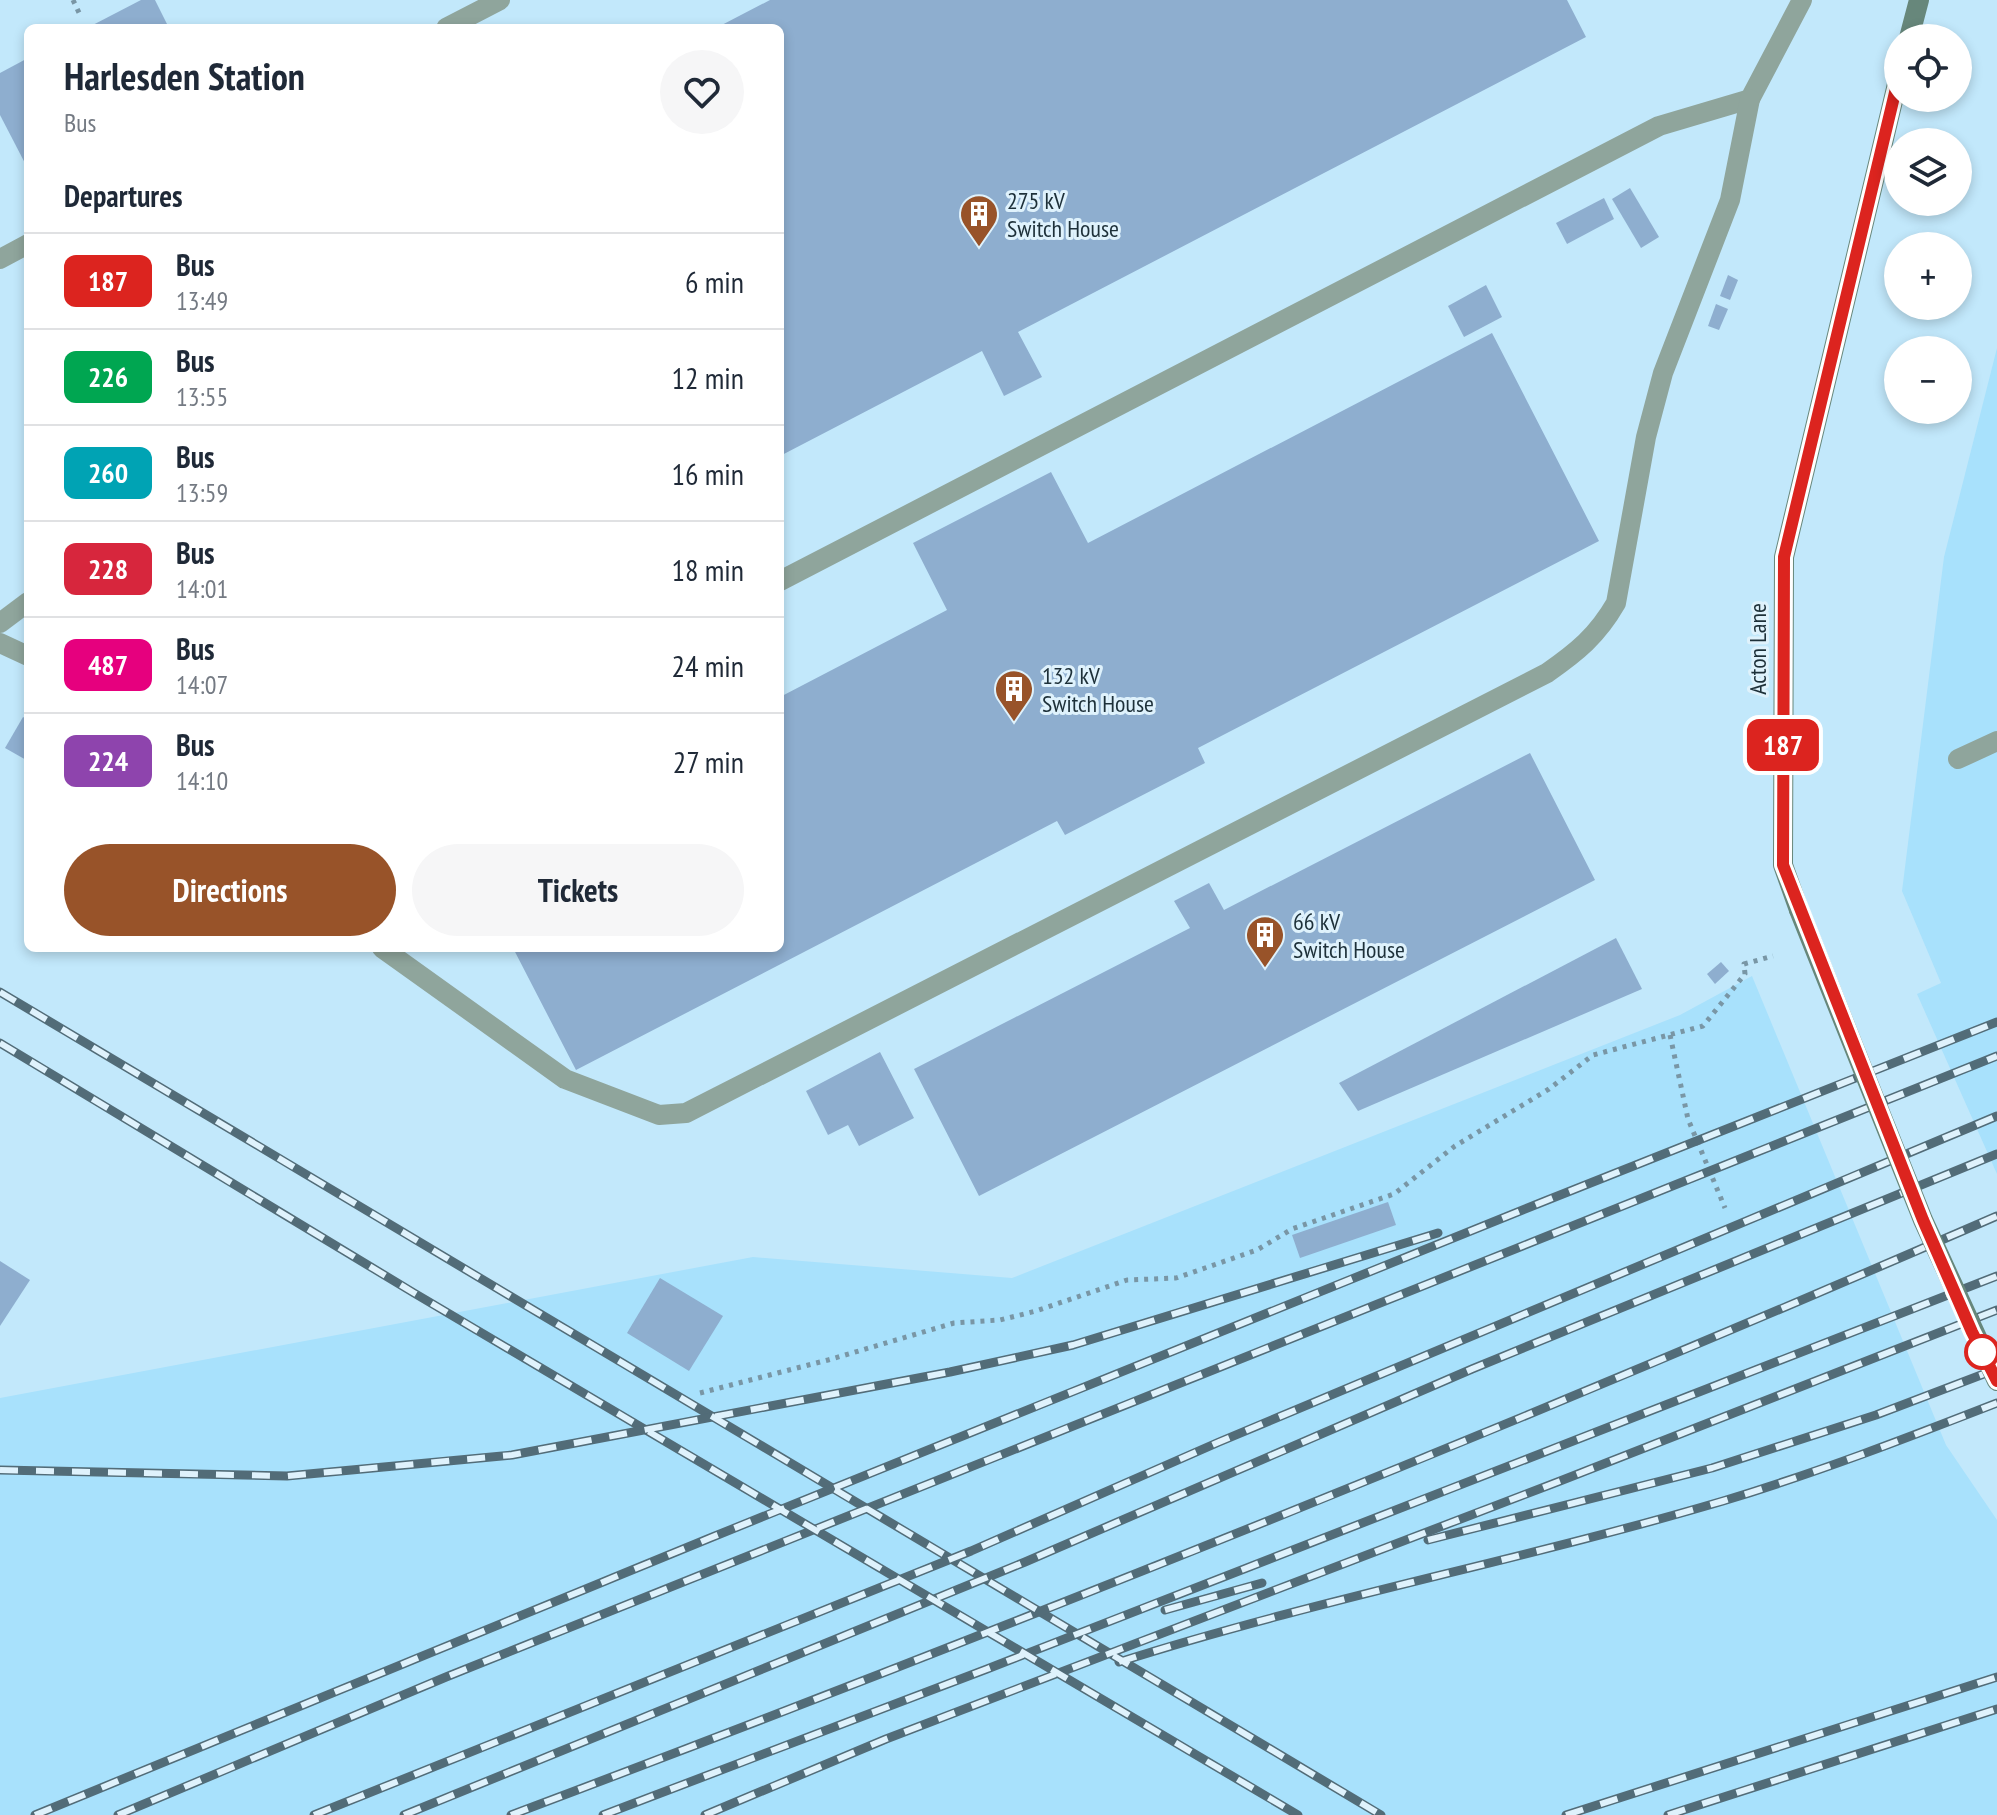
<!DOCTYPE html>
<html lang="en">
<head>
<meta charset="utf-8">
<style>
	body { margin:0; font-family:"PT Sans Narrow",sans-serif; background:#f6f6f7; color:#1f2937; height:100vh; display:flex; flex-direction:column; font-size:30px; white-space:nowrap }
	* { box-sizing:border-box; margin:0 }
	p { font-size:26px; color:#747a83 }
	.icon { flex:none; width:44px; height:44px; fill:none; stroke:currentColor; stroke-width:2; stroke-linecap:round; stroke-linejoin:round }
	.map { position:relative; flex:1; overflow:hidden }
	.side { position:absolute; left:24px; top:24px; width:760px; height:928px; display:flex; flex-direction:column; background:#fff; border-radius:12px; box-shadow:0 4px 12px #0003 }
	.side>* { flex:none }
	.badge { padding:0 16px; border-radius:12px; font-size:28px; line-height:52px }
	.controls { position:absolute; left:1884px; top:24px; display:grid; gap:16px }
	.controls a { display:grid; place-items:center; width:88px; height:88px; border-radius:50%; background:#fff; box-shadow:0 4px 12px #0003; font-size:40px }
	.map>.badge { position:absolute; translate:-50% -50%; box-shadow:0 0 0 4px #fff }
	h2 { padding:0 40px; font-size:30px; line-height:72px }
	.round { display:grid; place-items:center; flex:none; width:84px; height:84px; border-radius:42px; background:#f6f6f7 }
	.headline { display:flex; align-items:center; justify-content:space-between; height:136px; padding:0 40px }
	h1 { font-size:38px; font-weight:700; line-height:60px }
	.cta { display:flex; gap:16px; margin-top:auto; padding:16px 40px }
	.cta a { flex:1; height:92px; border-radius:48px; background:#985329; color:#fff; font-size:32px; font-weight:700; line-height:92px; text-align:center }
	.cta a+a { background:#f6f6f7; color:#1f2937 }
	ul { padding:0; list-style:none }
	li { display:flex; align-items:center; gap:24px; height:96px; padding:0 40px; border-top:2px solid #e0e1e3 }
	li div { flex:1 }
	li b { display:block; font-size:30px }
	li em { font-style:normal }
	li .badge { min-width:88px; font-weight:700; text-align:center }
	.map>svg:first-child { display:block }
</style>
</head>
<body>
<div class="map">
<svg width="1997" height="1815" viewBox="0 0 1997 1815">
	<rect width="100%" height="100%" fill="#c2e8fb"/>
	<g fill="#a8e1fc">
		<path d="M 1997,348 L 1997,1174 L 1917,994 L 1941,983 L 1902,891 L 1944,557 Z"/>
		<path d="M 1752,976 L 1946,1445 L 1997,1520 L 1997,1815 L 0,1815 L 0,1398 L 753,1257 L 1012,1278 L 1680,1015 Z"/>
	</g>
	<g fill="#8eaecf">
		<path d="M 141,0 L 155,0 L 169,28 L 87,28 Z"/>
		<path d="M 770,0 L 1567,0 L 1586,37 L 1018,332 L 1042,377 L 1004,396 L 982,351 L 780,456 L 780,28 L 716,28 Z"/>
		<path d="M 28,58 L 28,169 L 0,115 L 0,73 Z"/>
		<path d="M 1630,188 L 1659,237 L 1641,248 L 1612,199 Z"/>
		<path d="M 1604,198 L 1614,219 L 1567,244 L 1556,223 Z"/>
		<path d="M 1728,275 L 1738,280 L 1730,300 L 1720,296 Z"/>
		<path d="M 1486,285 L 1502,317 L 1464,337 L 1448,306 Z"/>
		<path d="M 1716,304 L 1728,309 L 1719,330 L 1708,326 Z"/>
		<path d="M 1492,333 L 1599,541 L 1198,748 L 1205,763 L 1065,835 L 1057,821 L 576,1070 L 513,948 L 780,948 L 780,697 L 947,610 L 913,543 L 1051,472 L 1088,543 Z"/>
		<path d="M 23,717 L 28,720 L 28,761 L 5,748 Z"/>
		<path d="M 1530,753 L 1595,880 L 979,1196 L 914,1069 L 1190,928 L 1174,901 L 1209,883 L 1224,910 Z"/>
		<path d="M 1616,938 L 1642,989 L 1358,1111 L 1339,1083 Z"/>
		<path d="M 1721,962 L 1729,971 L 1715,984 L 1707,974 Z"/>
		<path d="M 880,1052 L 914,1118 L 859,1146 L 848,1125 L 828,1135 L 806,1091 Z"/>
		<path d="M 1388,1202 L 1396,1225 L 1300,1258 L 1292,1235 Z"/>
		<path d="M 0,1261 L 30,1280 L 0,1326 Z"/>
		<path d="M 660,1278 L 723,1316 L 689,1371 L 627,1333 Z"/>
	</g>
	<g fill="none" stroke-linecap="round" stroke-linejoin="round">
		<g stroke="#7996a5" stroke-width="5" stroke-dasharray="4 6" stroke-linecap="butt">
			<path d="M 73,0 L 81,17"/>
			<path d="M 1670,1035 L 1688,1119 L 1725,1208"/>
			<path d="M 700,1393 L 828,1360 L 954,1323 L 1000,1320 L 1036,1311 L 1127,1280 L 1176,1278 L 1257,1250 L 1292,1229 L 1394,1194 L 1455,1146 L 1549,1089 L 1593,1055 L 1703,1026 L 1745,974 L 1744,964 L 1773,956"/>
		</g>
		<g stroke="#8fa59c" stroke-width="20">
			<path d="M 446,28 L 500,0"/>
			<path d="M 0,259 L 28,244"/>
			<path d="M 780,581 L 1659,126 L 1750,99 L 1802,0"/>
			<path d="M 0,623 L 28,602"/>
			<path d="M 0,643 L 28,656"/>
			<path d="M 1958,759 L 1997,741"/>
			<path d="M 382,948 L 565,1079 L 659,1115 L 686,1113 L 1547,673 C 1577,652 1597,636 1616,603 L 1646,437 L 1663,373 L 1730,200 L 1750,99"/>
		</g>
		<g stroke="#67877b" stroke-width="20">
			<path d="M 1909,38 L 1919,0"/>
			<path d="M 1799,910 L 1783,865 L 1784,557 L 1898,80"/>
		</g>
		<defs>
			<g id="rail">
				<path d="M 0,992 L 1381,1815"/>
				<path d="M 0,1043 L 414,1293 L 1298,1815"/>
				<path d="M 0,1470 L 287,1476 L 512,1455 L 950,1372 L 1073,1345 L 1438,1233"/>
				<path d="M 1428,1540 L 1712,1468 L 1876,1415 L 1997,1369"/>
				<path d="M 1165,1610 L 1262,1583"/>
				<path d="M 1119,1662 C 1318,1599 1523,1560 1723,1501 C 1816,1473 1907,1438 1997,1403"/>
				<path d="M 35,1815 L 710,1538 L 1545,1201 L 1997,1022"/>
				<path d="M 118,1815 L 446,1677 L 1997,1056"/>
				<path d="M 314,1815 L 971,1551 L 1219,1442 L 1997,1116"/>
				<path d="M 404,1815 L 1025,1562 L 1472,1369 L 1997,1154"/>
				<path d="M 511,1815 C 1011,1627 1507,1429 1997,1216"/>
				<path d="M 603,1815 L 987,1669 L 1997,1276"/>
				<path d="M 705,1815 L 886,1739 L 1560,1481 L 1997,1310"/>
				<path d="M 1566,1815 L 1997,1677"/>
				<path d="M 1668,1815 L 1997,1709"/>
			</g>
		</defs>
		<use href="#rail" stroke="#526c78" stroke-width="9"/>
		<use href="#rail" stroke="#dff2fc" stroke-width="6" stroke-dasharray="18" stroke-linecap="butt"/>
		<path stroke="#67877b" stroke-width="20" d="M 1799,910 L 1923,1220 L 1997,1381"/>
	</g>
	<g fill="none" stroke-linecap="round" stroke-linejoin="round">
		<defs>
			<path id="line" d="M 1898,80 L 1784,557 L 1783,865 L 1923,1220 L 1972,1332 L 1997,1381"/>
		</defs>
		<use href="#line" stroke="#fff" stroke-width="18"/>
		<use href="#line" stroke="#dc241f" stroke-width="12"/>
	</g>
	<defs>
		<symbol id="building-pin" viewBox="-11 -11 22 30"><path d="M0 17L-7.5 6A9.5 9.5 0 1 1 7.5 6Z" fill="#985329" stroke="#dff2fc"/><path d="M-4-6H4V6H1V3H-1V6H-4ZM-2.5-4.3h1.7v1.8h-1.7ZM.8-4.3h1.7v1.8H.8ZM-2.5-1h1.7V.8h-1.7ZM.8-1h1.7V.8H.8Z" fill="#fff"/></symbol>
	</defs>
	<g fill-rule="evenodd">
		<use href="#building-pin" x="957" y="192" width="44" height="60"/>
		<use href="#building-pin" x="992" y="667" width="44" height="60"/>
		<use href="#building-pin" x="1243" y="913" width="44" height="60"/>
	</g>
	<circle fill="#fff" stroke="#dc241f" stroke-width="4" cx="1982" cy="1352" r="16"/>
	<g text-anchor="middle" dominant-baseline="central" stroke-width="6" stroke-linejoin="round" paint-order="stroke">
		<g font-size="24" fill="#1d3039" stroke="#dff2fc" text-anchor="start">
			<text x="1007" y="200">275 kV<tspan x="1007" dy="28">Switch House</tspan></text>
			<text x="1042" y="675">132 kV<tspan x="1042" dy="28">Switch House</tspan></text>
			<text x="1293" y="921">66 kV<tspan x="1293" dy="28">Switch House</tspan></text>
		</g>
		<g font-size="24" fill="#1d3039" stroke="#dff2fc">
			<text transform="translate(1757 649) rotate(-90)">Acton Lane</text>
		</g>
	</g>
</svg>
<div class="controls">
<a><svg class="icon" aria-label="locate" viewBox="0 0 24 24"><circle cx="12" cy="12" r="6"/><path d="M12 2v4M12 18v4M2 12h4M18 12h4"/></svg></a>
<a><svg class="icon" aria-label="layers" viewBox="0 0 24 24"><path d="M12 4l9 5-9 5-9-5zM3 14l9 5 9-5"/></svg></a>
<a>+</a>
<a>−</a>
</div>
<b class="badge" style="left:1783px;top:745px;background:#dc241f;color:#fff">187</b>
<section class="side">
<div class="headline"><div><h1>Harlesden Station</h1><p>Bus</p></div><a class="round"><svg class="icon" aria-label="heart" viewBox="0 0 24 24"><path d="M12 20l-8-8c-3-5 5-10 8-4 3-6 11-1 8 4z"/></svg></a></div>
<h2>Departures</h2>
<ul>
<li><span class="badge" style="background:#dc241f;color:#fff">187</span><div><b>Bus</b><p>13:49</p></div><em>6 min</em></li>
<li><span class="badge" style="background:#00a651;color:#fff">226</span><div><b>Bus</b><p>13:55</p></div><em>12 min</em></li>
<li><span class="badge" style="background:#00a3b4;color:#fff">260</span><div><b>Bus</b><p>13:59</p></div><em>16 min</em></li>
<li><span class="badge" style="background:#d7263d;color:#fff">228</span><div><b>Bus</b><p>14:01</p></div><em>18 min</em></li>
<li><span class="badge" style="background:#e6007e;color:#fff">487</span><div><b>Bus</b><p>14:07</p></div><em>24 min</em></li>
<li><span class="badge" style="background:#8e44ad;color:#fff">224</span><div><b>Bus</b><p>14:10</p></div><em>27 min</em></li>
</ul>
<div class="cta"><a>Directions</a><a>Tickets</a></div>
</section>
</div>
</body>
</html>
